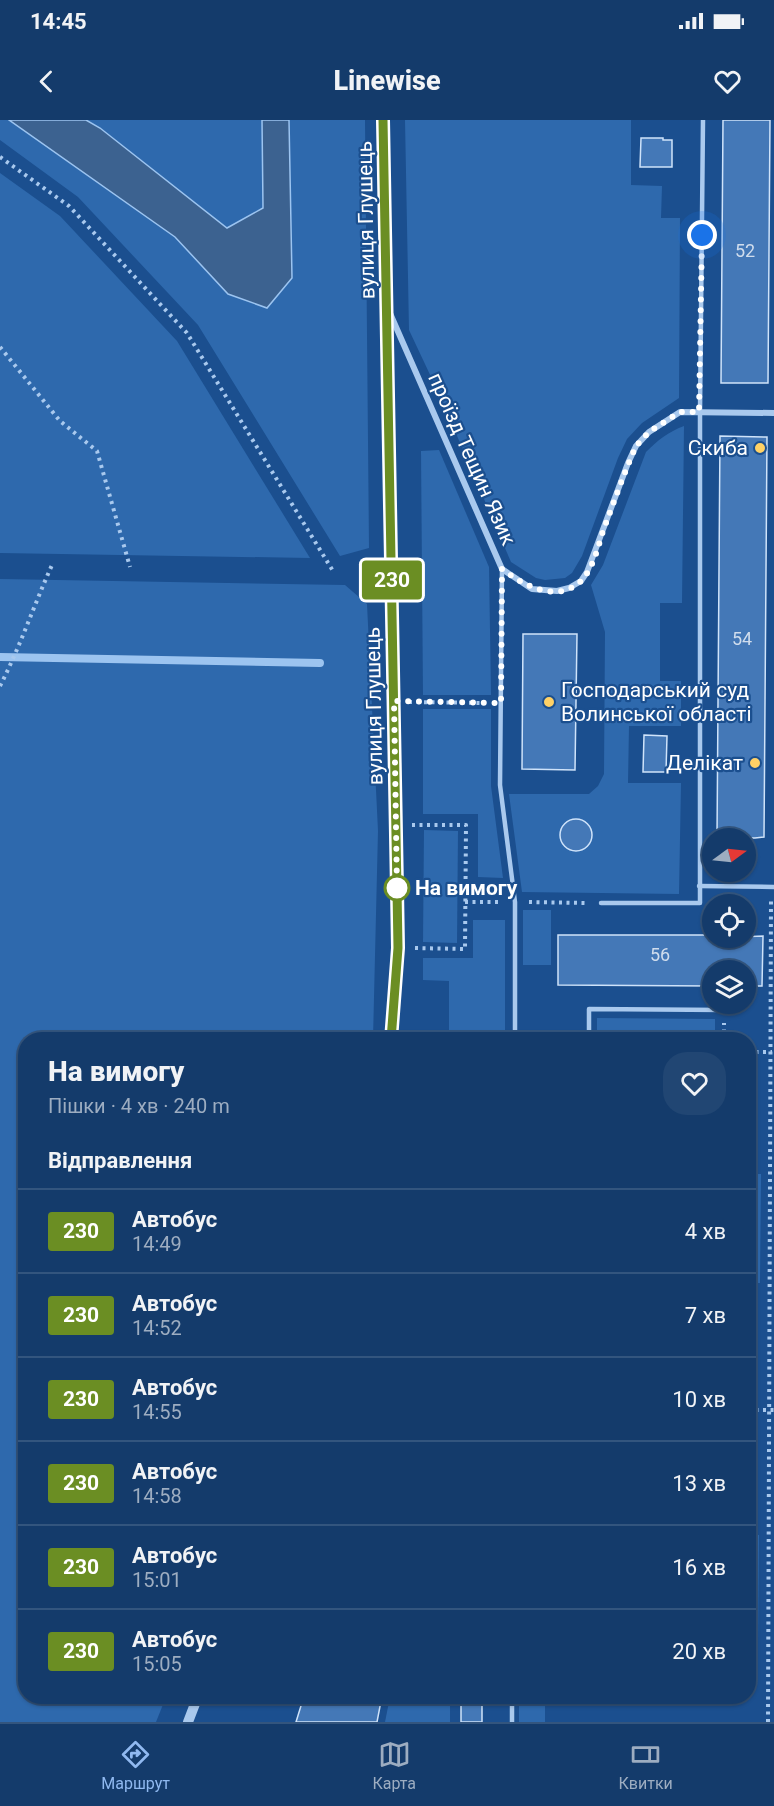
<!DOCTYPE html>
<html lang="uk">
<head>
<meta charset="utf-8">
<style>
	body { margin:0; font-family:Roboto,sans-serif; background:#214673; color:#f1f3f6; height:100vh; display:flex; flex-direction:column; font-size:22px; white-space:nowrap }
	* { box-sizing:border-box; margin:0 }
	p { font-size:20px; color:#9dadc1 }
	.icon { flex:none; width:33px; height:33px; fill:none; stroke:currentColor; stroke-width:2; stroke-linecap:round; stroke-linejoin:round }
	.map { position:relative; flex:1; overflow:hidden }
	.drawer { position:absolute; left:18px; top:912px; width:738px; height:672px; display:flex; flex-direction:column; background:#143b6b; border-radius:24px; box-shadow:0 2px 4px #0004,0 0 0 2px #33557e }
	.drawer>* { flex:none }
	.badge { padding:0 12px; border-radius:4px; font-size:21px; line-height:39px }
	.needle { width:39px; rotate:75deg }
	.fabs { position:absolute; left:702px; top:708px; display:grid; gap:12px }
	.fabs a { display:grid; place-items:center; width:54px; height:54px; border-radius:50%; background:#143b6b; box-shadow:0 2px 4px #0004,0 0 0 2px #33557e; font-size:30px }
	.you { position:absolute; width:30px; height:30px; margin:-15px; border:4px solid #fff; border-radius:50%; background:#1a73e8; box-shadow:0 0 0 9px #1a73e833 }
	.map>.badge { position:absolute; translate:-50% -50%; box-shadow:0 0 0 3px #fff }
	h2 { padding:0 30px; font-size:22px; line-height:54px }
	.round { display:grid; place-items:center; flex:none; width:63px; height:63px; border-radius:24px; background:#214673 }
	.summary { display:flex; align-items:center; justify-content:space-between; height:102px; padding:0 30px }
	h1 { font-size:28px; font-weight:800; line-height:45px }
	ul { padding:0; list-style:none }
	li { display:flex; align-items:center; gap:18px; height:84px; padding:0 30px; border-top:2px solid #33557e }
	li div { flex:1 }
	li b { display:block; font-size:22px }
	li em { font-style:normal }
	li .badge { min-width:66px; font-weight:700; text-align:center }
	.status { display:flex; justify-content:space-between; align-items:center; height:42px; padding:0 30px; background:#143b6b; direction:ltr }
	.status svg { height:16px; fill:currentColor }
	header { display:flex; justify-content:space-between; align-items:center; height:78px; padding:0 30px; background:#143b6b; font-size:27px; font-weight:800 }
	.tabs { display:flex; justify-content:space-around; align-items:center; height:84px; border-top:2px solid #33557e; background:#143b6b; font-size:16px; color:#9dadc1 }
	.tabs a { display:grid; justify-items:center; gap:3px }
	.tabs .selected { color:#90b9f0 }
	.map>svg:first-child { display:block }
</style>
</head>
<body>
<div class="status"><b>14:45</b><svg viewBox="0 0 49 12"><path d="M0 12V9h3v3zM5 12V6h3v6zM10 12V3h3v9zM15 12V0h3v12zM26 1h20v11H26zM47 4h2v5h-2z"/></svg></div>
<header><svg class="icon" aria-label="back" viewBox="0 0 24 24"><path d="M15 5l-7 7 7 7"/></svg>Linewise<svg class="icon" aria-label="heart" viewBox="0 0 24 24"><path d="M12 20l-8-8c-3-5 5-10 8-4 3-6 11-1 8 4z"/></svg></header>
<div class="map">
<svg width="774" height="1602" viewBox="0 0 774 1602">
	<rect width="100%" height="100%" fill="#1b4f8f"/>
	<g fill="#2e69ad">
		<path d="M 0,0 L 9,0 L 175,117 L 228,174 L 292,158 L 289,0 L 365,0 L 369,428 L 340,436 L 198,205 L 78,77 L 0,20 Z"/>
		<path d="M 86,0 L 262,0 L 263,89 L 227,108 L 100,8 Z"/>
		<path d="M 405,0 L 631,0 L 631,65 L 662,66 L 661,98 L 680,98 L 679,278 L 642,303 L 627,319 L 618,338 L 582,436 L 572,453 L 565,458 L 545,460 L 536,458 L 511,442 L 440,276 L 409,210 Z"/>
		<path d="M 0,53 L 60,96 L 177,221 L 310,438 L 0,433 Z"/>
		<path d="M 684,306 L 682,483 L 660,483 L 660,561 L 681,561 L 681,606 L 629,606 L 628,663 L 681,663 L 679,774 L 522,772 L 509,674 L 589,674 L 598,666 L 604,654 L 605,512 L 591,465 L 603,445 L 646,332 C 658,320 668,312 684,306 Z"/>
		<path d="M 439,330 L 489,447 L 491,575 L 423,575 L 421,331 Z"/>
		<path d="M 0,459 L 345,465 L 367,484 L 378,711 L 373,919 L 26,920 L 26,1576 L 166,1577 L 156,1602 L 0,1602 Z"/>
		<path d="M 423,589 L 491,589 L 491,666 L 503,758 L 478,757 L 478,694 L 423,694 Z"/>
		<path d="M 424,710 L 458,711 L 457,823 L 423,822 Z"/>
		<rect x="523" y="790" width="28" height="55"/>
		<path d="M 473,800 L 505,800 L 505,919 L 449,919 L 449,861 L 423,860 L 423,838 L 473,838 Z"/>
		<path d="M 597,898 L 715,899 L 715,919 L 597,919 Z"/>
		<path d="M 749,1054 L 761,1054 L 760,1163 L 749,1163 Z"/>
		<path d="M 749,1415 L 759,1415 L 758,1521 L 749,1521 Z"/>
		<path d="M 390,1577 L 450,1577 L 450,1602 L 385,1602 Z"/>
		<rect x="519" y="1577" width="26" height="25"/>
	</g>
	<path fill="#3c6290" stroke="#9cc4f0" stroke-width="1.5" d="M 9,0 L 86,0 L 100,8 L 227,108 L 263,88 L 262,0 L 289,0 L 292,158 L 267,188 L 228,174 L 175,117 Z"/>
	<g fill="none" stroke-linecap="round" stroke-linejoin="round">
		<path stroke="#9cc4f0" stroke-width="8" d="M 0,537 L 320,543"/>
	</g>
	<g fill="#4478b7" stroke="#cfe3fa" stroke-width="1.5">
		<path d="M 723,0 L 770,0 L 768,263 L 721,263 Z"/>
		<path d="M 641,18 L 663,18 L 663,20 L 672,20 L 672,47 L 640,47 Z"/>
		<path d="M 720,316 L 767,317 L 764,717 L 755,718 L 717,718 Z"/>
		<path d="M 523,514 L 577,514 L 575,650 L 522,649 Z"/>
		<path d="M 644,615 L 667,616 L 666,652 L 643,652 Z"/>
		<circle cx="576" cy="715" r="16"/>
		<path d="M 558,815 L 712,815 L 712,818 L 763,816 L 762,866 L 746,866 L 746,850 L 712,850 L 712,866 L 558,865 Z"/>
		<path d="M 304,1576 L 382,1576 L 377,1602 L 296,1602 Z"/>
		<rect x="461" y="1576" width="21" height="26"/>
	</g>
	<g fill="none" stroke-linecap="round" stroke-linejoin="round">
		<g stroke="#a9c9ee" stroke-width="4" stroke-dasharray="3 4.5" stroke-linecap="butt">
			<path d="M 0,37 L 69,86 L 187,213 L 333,451"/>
			<path d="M 0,227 L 60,301 L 97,331 L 130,447"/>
			<path d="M 0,566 C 20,527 34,485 52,445"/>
			<path d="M 409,582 L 486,583"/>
			<path d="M 412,705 L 466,705 L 465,829 L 413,828"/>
			<path d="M 465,782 L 501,782"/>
			<path d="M 529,782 L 588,783"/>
			<path d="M 724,920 L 724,903"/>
			<path d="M 748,932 L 772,932"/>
			<path d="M 748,1290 L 774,1290"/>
			<path d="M 768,1602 L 771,781"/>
		</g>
		<g stroke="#a9c9ee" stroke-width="4.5">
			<path d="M 502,449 L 500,665 L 515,782 L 515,920"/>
			<path d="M 699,766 L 774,767"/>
			<path d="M 601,783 L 700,783 L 700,292 L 703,0"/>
			<path d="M 589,920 L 589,889 L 724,890"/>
			<path d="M 512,1602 L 512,1576"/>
		</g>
		<path stroke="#a9c9ee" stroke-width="6" d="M 389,191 L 502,449 L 532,469 L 557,471 L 569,468 L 581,461 L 587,452 L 628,343 L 636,326 L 649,312 L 680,292 L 774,293"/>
		<g stroke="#a9c9ee" stroke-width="10">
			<path d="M 383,0 L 397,770 L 397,828 L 391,920"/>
			<path d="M 188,1602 L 198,1576"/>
		</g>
	</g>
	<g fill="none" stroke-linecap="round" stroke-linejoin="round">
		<defs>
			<path id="line" d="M 383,0 L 397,770 L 398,828 L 391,920"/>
		</defs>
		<use href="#line" stroke="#fff" stroke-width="14"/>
		<use href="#line" stroke="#6b8e23" stroke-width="9"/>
		<path stroke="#fff" stroke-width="6" stroke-dasharray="0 10.8" d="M 397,768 L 397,770 L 394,581 L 501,583 L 502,449 C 523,465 557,484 581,461 C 593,449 598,427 603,411 C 614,382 624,353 636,326 L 649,312 L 680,292 L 699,292 L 702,115"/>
	</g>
	<g fill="#ffd166" stroke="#1b4f8f" stroke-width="2">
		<circle cx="760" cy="328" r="6"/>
		<circle cx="549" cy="582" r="6"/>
		<circle cx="755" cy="643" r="6"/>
	</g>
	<circle fill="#fff" stroke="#6b8e23" stroke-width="3" cx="397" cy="768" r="12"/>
	<g text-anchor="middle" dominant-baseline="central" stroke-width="4.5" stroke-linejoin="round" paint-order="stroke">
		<g font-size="18" fill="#d0dded">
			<text x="745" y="130">52</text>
			<text x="742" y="518">54</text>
			<text x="660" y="834">56</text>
		</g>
		<g font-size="21" fill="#fff" stroke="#1b4f8f">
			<text transform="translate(366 100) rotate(-91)">вулиця Глушець</text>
			<text transform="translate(472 339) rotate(66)">проїзд Тещин Язик</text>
			<text transform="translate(374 586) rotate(-91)">вулиця Глушець</text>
		</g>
		<g font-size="21" fill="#fff" stroke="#1b4f8f" text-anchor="end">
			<text x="748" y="328">Скиба</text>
			<text x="561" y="570" text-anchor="start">Господарський суд<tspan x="561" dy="24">Волинської області</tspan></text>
			<text x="743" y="643">Делікат</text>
		</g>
		<g font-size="21" font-weight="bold" fill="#fff" stroke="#1b4f8f" text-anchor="start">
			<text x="415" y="768">На вимогу</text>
		</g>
	</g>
</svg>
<div class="fabs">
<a><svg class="needle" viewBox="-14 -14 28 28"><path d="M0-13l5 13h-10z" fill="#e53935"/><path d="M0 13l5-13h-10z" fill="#9dadc1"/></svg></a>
<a><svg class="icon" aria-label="locate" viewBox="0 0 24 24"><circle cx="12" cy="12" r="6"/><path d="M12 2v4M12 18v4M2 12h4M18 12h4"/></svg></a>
<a><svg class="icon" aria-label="layers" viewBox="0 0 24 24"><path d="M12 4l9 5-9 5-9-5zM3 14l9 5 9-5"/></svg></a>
</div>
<div class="you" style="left:702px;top:115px"></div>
<b class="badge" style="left:392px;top:460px;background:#6b8e23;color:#fff">230</b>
<section class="drawer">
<div class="summary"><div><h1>На вимогу</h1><p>Пішки · 4 хв · 240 m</p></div><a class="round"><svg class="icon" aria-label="heart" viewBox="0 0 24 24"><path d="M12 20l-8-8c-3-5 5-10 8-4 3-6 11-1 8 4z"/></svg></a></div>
<h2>Відправлення</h2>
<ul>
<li><span class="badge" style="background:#6b8e23;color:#fff">230</span><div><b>Автобус</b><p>14:49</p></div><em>4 хв</em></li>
<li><span class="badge" style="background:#6b8e23;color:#fff">230</span><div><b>Автобус</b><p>14:52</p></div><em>7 хв</em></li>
<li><span class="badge" style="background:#6b8e23;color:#fff">230</span><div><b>Автобус</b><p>14:55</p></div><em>10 хв</em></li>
<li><span class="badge" style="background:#6b8e23;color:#fff">230</span><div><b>Автобус</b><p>14:58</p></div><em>13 хв</em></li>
<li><span class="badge" style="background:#6b8e23;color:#fff">230</span><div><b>Автобус</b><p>15:01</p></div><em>16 хв</em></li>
<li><span class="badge" style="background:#6b8e23;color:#fff">230</span><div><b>Автобус</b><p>15:05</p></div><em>20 хв</em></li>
</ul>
</section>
</div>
<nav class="tabs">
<a class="selected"><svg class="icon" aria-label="directions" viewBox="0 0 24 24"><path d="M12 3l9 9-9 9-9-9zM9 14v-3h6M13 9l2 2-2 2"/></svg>Маршрут</a>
<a><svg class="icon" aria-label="map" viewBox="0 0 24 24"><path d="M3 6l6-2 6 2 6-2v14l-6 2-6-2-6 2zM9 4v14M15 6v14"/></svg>Карта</a>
<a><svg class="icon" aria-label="tickets" viewBox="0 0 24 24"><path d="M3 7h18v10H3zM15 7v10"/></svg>Квитки</a>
</nav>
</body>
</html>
